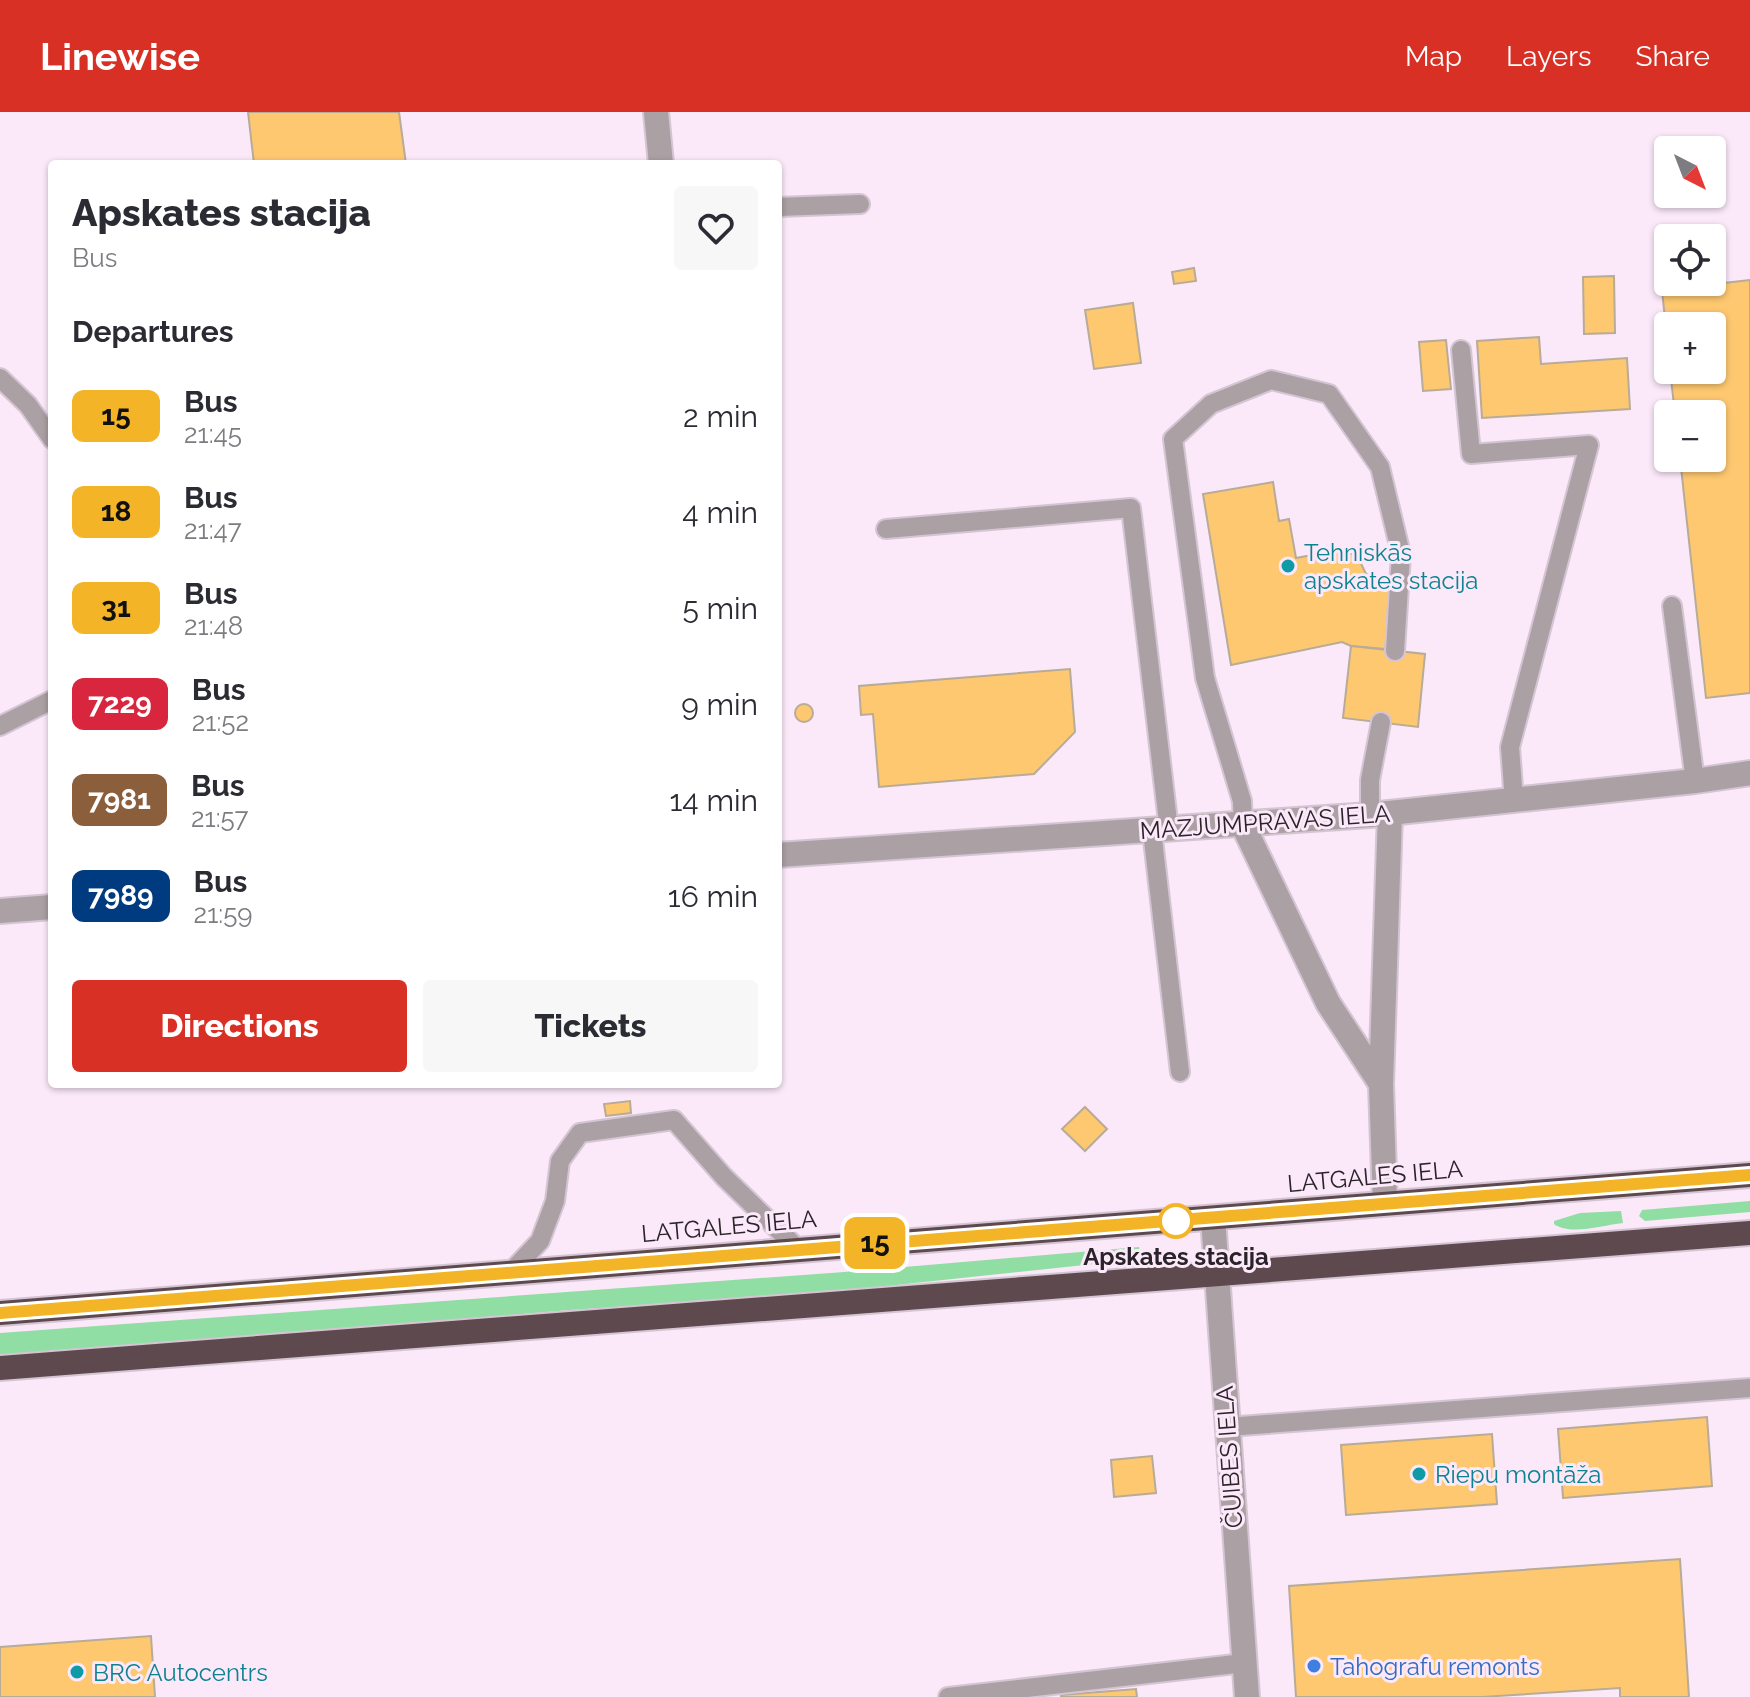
<!DOCTYPE html>
<html lang="en">
<head>
<meta charset="utf-8">
<style>
	body { margin:0; font-family:Raleway,sans-serif; background:#f7f7f7; color:#2b2b33; height:100vh; display:flex; flex-direction:column; font-size:30px; white-space:nowrap }
	* { box-sizing:border-box; margin:0 }
	p { font-size:26px; color:#7c7c81 }
	.icon { flex:none; width:44px; height:44px; fill:none; stroke:currentColor; stroke-width:2; stroke-linecap:round; stroke-linejoin:round }
	.map { position:relative; flex:1; overflow:hidden }
	.panel { position:absolute; left:48px; top:48px; width:734px; height:928px; display:flex; flex-direction:column; background:#fff; border-radius:8px; box-shadow:0 2px 6px #0004 }
	.panel>* { flex:none }
	.badge { padding:0 16px; border-radius:12px; font-size:28px; line-height:52px }
	.needle { width:52px; rotate:138deg }
	.tools { position:absolute; left:1654px; top:24px; display:grid; gap:16px }
	.tools a { display:grid; place-items:center; width:72px; height:72px; border-radius:8px; background:#fff; box-shadow:0 2px 6px #0004; font-size:40px }
	.map>.badge { position:absolute; translate:-50% -50%; box-shadow:0 0 0 4px #fff }
	h2 { padding:0 24px; font-size:30px; line-height:72px }
	.round { display:grid; place-items:center; flex:none; width:84px; height:84px; border-radius:8px; background:#f7f7f7 }
	.overview { display:flex; align-items:center; justify-content:space-between; height:136px; padding:0 24px }
	h1 { font-size:38px; font-weight:800; line-height:60px }
	.action { display:flex; gap:16px; margin-top:auto; padding:16px 24px }
	.action a { flex:1; height:92px; border-radius:8px; background:#d93025; color:#fff; font-size:32px; font-weight:800; line-height:92px; text-align:center }
	.action a+a { background:#f7f7f7; color:#2b2b33 }
	ul { padding:0; list-style:none }
	li { display:flex; align-items:center; gap:24px; height:96px; padding:0 24px }
	li div { flex:1 }
	li b { display:block; font-size:30px }
	li em { font-style:normal }
	li .badge { min-width:88px; font-weight:700; text-align:center }
	header { display:flex; align-items:center; gap:48px; box-sizing:border-box; height:112px; padding:0 40px; background:#d93025; color:#fff }
	header strong { font-size:38px }
	nav { display:flex; gap:44px; margin-inline-start:auto; font-size:28px }
	.map>svg:first-child { display:block }
</style>
</head>
<body>
<header>
<strong>Linewise</strong>
<nav><a>Map</a><a>Layers</a><a>Share</a></nav>
</header>
<div class="map">
<svg width="1750" height="1585" viewBox="0 0 1750 1585">
	<rect width="100%" height="100%" fill="#fbe8f9"/>
	<g fill="#90dea3">
		<path d="M 1750,1089 L 1750,1100 L 1645,1109 L 1639,1104 L 1642,1098 Z"/>
		<path d="M 1621,1099 L 1623,1111 C 1603,1113 1570,1124 1554,1112 L 1554,1109 L 1580,1101 Z"/>
		<path d="M 1139,1135 L 1141,1147 L 793,1184 L 570,1198 L 0,1246 L 0,1221 L 858,1159 Z"/>
	</g>
	<g fill="#fec871" stroke="#b8ab98" stroke-width="2">
		<path d="M 248,0 L 399,0 L 406,52 L 254,52 Z"/>
		<path d="M 1194,156 L 1196,169 L 1174,172 L 1172,160 Z"/>
		<path d="M 1614,164 L 1615,221 L 1584,222 L 1583,165 Z"/>
		<path d="M 1750,168 L 1750,581 L 1706,586 L 1680,346 L 1712,346 L 1712,302 L 1675,302 L 1670,258 L 1712,258 L 1712,214 L 1668,214 L 1668,236 L 1662,178 Z"/>
		<path d="M 1133,191 L 1141,251 L 1094,257 L 1085,198 Z"/>
		<path d="M 1539,225 L 1541,252 L 1627,246 L 1630,297 L 1482,306 L 1477,229 Z"/>
		<path d="M 1446,228 L 1451,277 L 1423,279 L 1419,230 Z"/>
		<path d="M 1273,370 L 1279,409 L 1289,407 L 1296,446 L 1333,439 L 1357,443 L 1366,462 L 1394,472 L 1385,537 L 1351,534 L 1342,530 L 1231,553 L 1203,382 Z"/>
		<path d="M 1351,534 L 1425,542 L 1418,615 L 1343,606 Z"/>
		<path d="M 1070,557 L 1075,620 L 1034,662 L 879,675 L 873,602 L 861,603 L 859,574 Z"/>
		<circle cx="804" cy="601" r="9"/>
		<path d="M 630,989 L 631,1001 L 606,1004 L 604,992 Z"/>
		<path d="M 1085,995 L 1107,1017 L 1085,1039 L 1062,1017 Z"/>
		<path d="M 1707,1305 L 1712,1374 L 1563,1386 L 1558,1317 Z"/>
		<path d="M 1492,1322 L 1497,1392 L 1346,1403 L 1341,1333 Z"/>
		<path d="M 1152,1344 L 1156,1381 L 1114,1385 L 1111,1348 Z"/>
		<path d="M 1680,1447 L 1689,1585 L 1620,1585 L 1620,1576 L 1482,1585 L 1296,1585 L 1289,1474 Z"/>
		<path d="M 151,1524 L 155,1585 L 0,1585 L 0,1535 Z"/>
		<path d="M 1136,1577 L 1137,1585 L 1061,1585 L 1061,1583 Z"/>
	</g>
	<g fill="none" stroke-linecap="round" stroke-linejoin="round">
		<defs>
			<g id="lane">
				<path d="M 778,95 L 860,92"/>
				<path d="M 1461,238 L 1471,342 L 1589,333 L 1510,635 L 1514,689"/>
				<path d="M 0,266 L 28,293 L 52,327"/>
				<path d="M 886,417 L 1131,396 L 1169,718"/>
				<path d="M 1672,494 L 1695,669"/>
				<path d="M 0,614 L 52,588"/>
				<path d="M 1370,703 L 1370,668 L 1381,610"/>
				<path d="M 1243,713 L 1242,689 L 1205,566 L 1173,327 L 1211,292 L 1271,268 L 1329,282 L 1380,355 L 1401,442 L 1395,539"/>
				<path d="M 1152,719 L 1180,960"/>
				<path d="M 510,1161 L 540,1129 L 555,1089 L 560,1049 L 580,1021 L 674,1008 L 724,1065 L 798,1137"/>
				<path d="M 1227,1315 L 1750,1276"/>
				<path d="M 948,1585 L 1244,1551"/>
			</g>
			<g id="street">
				<path d="M 656,0 L 661,52"/>
				<path d="M 1243,713 L 1328,891 L 1381,972 L 1390,701"/>
				<path d="M 778,743 L 1370,703 L 1695,669 L 1750,661"/>
				<path d="M 0,799 L 52,795"/>
				<path d="M 1381,972 L 1385,1091"/>
				<path d="M 1213,1106 L 1247,1585"/>
			</g>
			<g id="highway">
				<path d="M 0,1201 L 1750,1063"/>
				<path d="M 0,1256 L 1750,1121"/>
			</g>
		</defs>
		<use href="#lane" stroke="#d5c5d4" stroke-width="22"/>
		<use href="#street" stroke="#d5c5d4" stroke-width="28"/>
		<use href="#highway" stroke="#d5c5d4" stroke-width="28"/>
		<use href="#lane" stroke="#aba0a3" stroke-width="18"/>
		<use href="#street" stroke="#aba0a3" stroke-width="24"/>
		<use href="#highway" stroke="#5e494e" stroke-width="24"/>
	</g>
	<g fill="none" stroke-linecap="round" stroke-linejoin="round">
		<defs>
			<path id="line" d="M 0,1201 L 1750,1063"/>
		</defs>
		<use href="#line" stroke="#fff" stroke-width="18"/>
		<use href="#line" stroke="#f4b427" stroke-width="12"/>
	</g>
	<g fill="#0f9aa8" stroke="#fbe8f9" stroke-width="3">
		<circle cx="1288" cy="454" r="8"/>
		<circle cx="1419" cy="1362" r="8"/>
		<circle cx="77" cy="1560" r="8"/>
	</g>
	<circle fill="#fff" stroke="#f4b427" stroke-width="4" cx="1176" cy="1109" r="16"/>
	<circle fill="#3f7fe0" stroke="#fbe8f9" stroke-width="3" cx="1314" cy="1554" r="8"/>
	<g text-anchor="middle" dominant-baseline="central" stroke-width="6" stroke-linejoin="round" paint-order="stroke">
		<g font-size="24" fill="#0d838f" stroke="#fbe8f9" text-anchor="start">
			<text x="1304" y="440">Tehniskās<tspan x="1304" dy="28">apskates stacija</tspan></text>
			<text x="1435" y="1362">Riepu montāža</text>
			<text x="93" y="1560">BRC Autocentrs</text>
		</g>
		<g font-size="24" fill="#2a2329" stroke="#fbe8f9">
			<text transform="translate(1265 710) rotate(-4)">MAZJUMPRAVAS IELA</text>
			<text transform="translate(1375 1064) rotate(-5)">LATGALES IELA</text>
			<text transform="translate(729 1114) rotate(-5)">LATGALES IELA</text>
			<text transform="translate(1229 1345) rotate(-94)">ČUIBES IELA</text>
		</g>
		<g font-size="24" font-weight="bold" fill="#2a2329" stroke="#fbe8f9">
			<text x="1176" y="1144">Apskates stacija</text>
		</g>
		<g font-size="24" fill="#366cbe" stroke="#fbe8f9" text-anchor="start">
			<text x="1330" y="1554">Tahografu remonts</text>
		</g>
	</g>
</svg>
<div class="tools">
<a><svg class="needle" viewBox="-14 -14 28 28"><path d="M0-13l5 13h-10z" fill="#e53935"/><path d="M0 13l5-13h-10z" fill="#7c7c81"/></svg></a>
<a><svg class="icon" aria-label="locate" viewBox="0 0 24 24"><circle cx="12" cy="12" r="6"/><path d="M12 2v4M12 18v4M2 12h4M18 12h4"/></svg></a>
<a>+</a>
<a>−</a>
</div>
<b class="badge" style="left:875px;top:1131px;background:#f4b427;color:#111">15</b>
<section class="panel">
<div class="overview"><div><h1>Apskates stacija</h1><p>Bus</p></div><a class="round"><svg class="icon" aria-label="heart" viewBox="0 0 24 24"><path d="M12 20l-8-8c-3-5 5-10 8-4 3-6 11-1 8 4z"/></svg></a></div>
<h2>Departures</h2>
<ul>
<li><span class="badge" style="background:#f4b427;color:#111">15</span><div><b>Bus</b><p>21:45</p></div><em>2 min</em></li>
<li><span class="badge" style="background:#f4b427;color:#111">18</span><div><b>Bus</b><p>21:47</p></div><em>4 min</em></li>
<li><span class="badge" style="background:#f4b427;color:#111">31</span><div><b>Bus</b><p>21:48</p></div><em>5 min</em></li>
<li><span class="badge" style="background:#d7263d;color:#fff">7229</span><div><b>Bus</b><p>21:52</p></div><em>9 min</em></li>
<li><span class="badge" style="background:#8b5e3c;color:#fff">7981</span><div><b>Bus</b><p>21:57</p></div><em>14 min</em></li>
<li><span class="badge" style="background:#003b80;color:#fff">7989</span><div><b>Bus</b><p>21:59</p></div><em>16 min</em></li>
</ul>
<div class="action"><a>Directions</a><a>Tickets</a></div>
</section>
</div>
</body>
</html>
